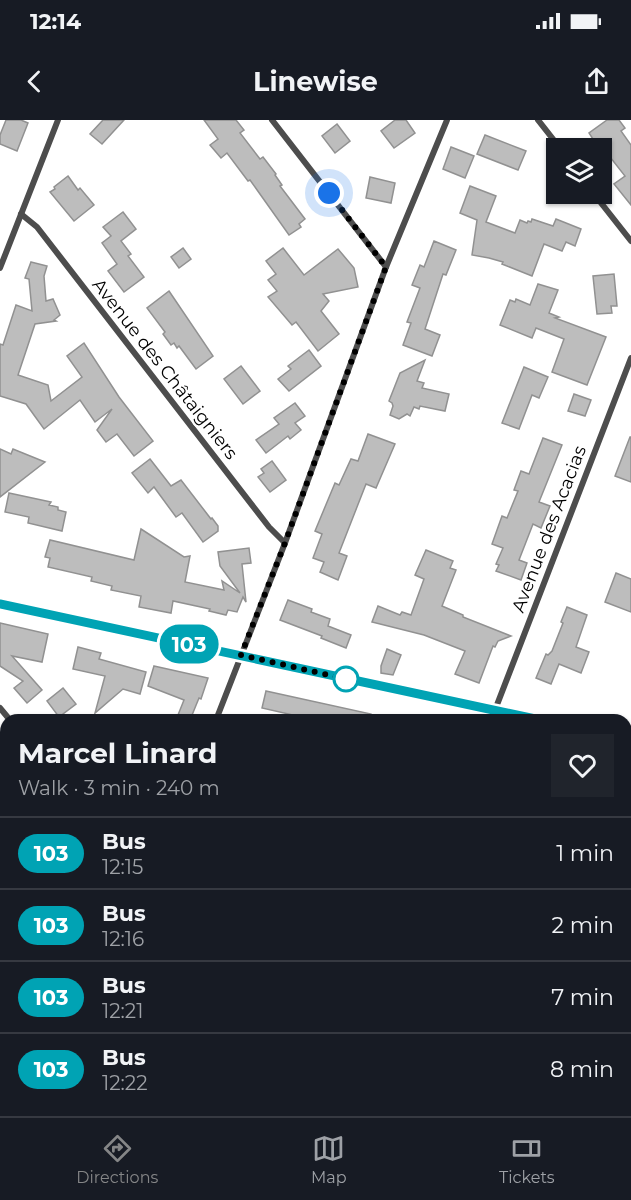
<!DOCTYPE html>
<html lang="en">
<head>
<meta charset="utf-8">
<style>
	body { margin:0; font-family:Montserrat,sans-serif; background:#20242c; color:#f1f3f6; height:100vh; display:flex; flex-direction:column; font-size:22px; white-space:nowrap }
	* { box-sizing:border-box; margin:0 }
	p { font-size:20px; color:#9ea1a6 }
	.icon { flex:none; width:33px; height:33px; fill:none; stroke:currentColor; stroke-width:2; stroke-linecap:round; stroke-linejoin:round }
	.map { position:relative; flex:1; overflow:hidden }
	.details { position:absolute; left:0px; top:594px; width:632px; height:402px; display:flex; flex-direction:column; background:#171b24; border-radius:18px 18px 0 0; box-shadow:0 2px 4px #0004 }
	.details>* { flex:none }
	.badge { padding:0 12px; border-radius:20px; font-size:21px; line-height:39px }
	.controls { position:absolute; left:546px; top:18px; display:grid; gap:12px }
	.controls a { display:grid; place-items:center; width:66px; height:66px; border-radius:0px; background:#171b24; box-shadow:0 2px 4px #0004; font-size:30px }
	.you { position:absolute; width:30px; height:30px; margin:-15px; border:4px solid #fff; border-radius:50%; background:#1a73e8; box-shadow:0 0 0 9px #1a73e833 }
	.map>.badge { position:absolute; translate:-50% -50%; box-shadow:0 0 0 3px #fff }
	.round { display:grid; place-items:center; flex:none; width:63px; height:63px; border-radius:0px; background:#20242c }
	.head { display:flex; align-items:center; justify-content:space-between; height:102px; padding:0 18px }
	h1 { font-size:28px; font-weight:700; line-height:45px }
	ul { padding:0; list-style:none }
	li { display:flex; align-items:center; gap:18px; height:72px; padding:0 18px; border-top:2px solid #363941 }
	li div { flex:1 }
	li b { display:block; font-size:22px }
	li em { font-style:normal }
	li .badge { min-width:66px; font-weight:700; text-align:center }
	.status { display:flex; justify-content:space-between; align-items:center; height:42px; padding:0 30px; background:#171b24; direction:ltr }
	.status svg { height:16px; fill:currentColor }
	header { display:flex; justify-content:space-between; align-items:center; height:78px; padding:0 18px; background:#171b24; font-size:27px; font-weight:700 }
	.tab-bar { display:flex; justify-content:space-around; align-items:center; height:84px; border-top:2px solid #363941; background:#171b24; font-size:16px; color:#9ea1a6 }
	.tab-bar a { display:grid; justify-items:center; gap:3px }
	.tab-bar .on { color:#858687 }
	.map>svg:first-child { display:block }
</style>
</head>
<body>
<div class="status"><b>12:14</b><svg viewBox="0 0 49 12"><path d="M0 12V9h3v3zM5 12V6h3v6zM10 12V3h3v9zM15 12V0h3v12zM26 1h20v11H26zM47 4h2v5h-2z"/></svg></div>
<header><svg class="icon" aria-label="back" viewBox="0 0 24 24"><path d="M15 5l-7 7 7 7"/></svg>Linewise<svg class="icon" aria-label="share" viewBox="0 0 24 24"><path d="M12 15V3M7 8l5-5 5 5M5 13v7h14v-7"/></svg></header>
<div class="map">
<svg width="631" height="996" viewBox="0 0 631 996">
	<rect width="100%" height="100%" fill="#fff"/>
	<g fill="#bdbdbd" stroke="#919191" stroke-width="1.5">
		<path d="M 6,0 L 21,0 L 28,3 L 17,31 L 0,24 L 0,15 Z"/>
		<path d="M 103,0 L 124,0 L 102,24 L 90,14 Z"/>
		<path d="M 204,0 L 236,0 L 244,10 L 240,13 L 260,39 L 263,37 L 276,54 L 275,55 L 282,65 L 280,66 L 305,99 L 299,104 L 301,107 L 289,115 L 250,60 L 248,61 L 227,33 L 221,38 L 210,25 L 218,19 Z"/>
		<path d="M 395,0 L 406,0 L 415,13 L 394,28 L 381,11 Z"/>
		<path d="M 607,0 L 619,0 L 625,8 L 621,11 L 631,25 L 631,85 L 614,64 L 625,56 L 603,28 L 581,28 L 593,19 L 589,13 Z"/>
		<path d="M 337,4 L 350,21 L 335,33 L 322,16 Z"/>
		<path d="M 485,15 L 526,31 L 518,50 L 477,34 Z"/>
		<path d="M 451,27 L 474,36 L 465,58 L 443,49 Z"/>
		<path d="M 68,56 L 78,70 L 80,68 L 94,85 L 74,101 L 50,72 L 55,69 L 54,67 Z"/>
		<path d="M 370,57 L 395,63 L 391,83 L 366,78 Z"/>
		<path d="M 470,66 L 496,76 L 486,102 L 515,113 L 520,100 L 527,103 L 528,101 L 531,102 L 532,99 L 553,106 L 556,99 L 581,109 L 575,126 L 566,122 L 562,131 L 544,124 L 532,156 L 502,144 L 503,142 L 489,138 L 472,135 L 477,100 L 460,93 Z"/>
		<path d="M 123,92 L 136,109 L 121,121 L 131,134 L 128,136 L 144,157 L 124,172 L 108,151 L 117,144 L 102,123 L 111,116 L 103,107 Z"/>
		<path d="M 434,121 L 456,130 L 446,155 L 443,154 L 425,209 L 440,215 L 432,236 L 403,225 L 411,203 L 407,202 L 420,168 L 412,165 L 420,145 L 424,147 Z"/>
		<path d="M 183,128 L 191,139 L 179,148 L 171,137 Z"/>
		<path d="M 283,128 L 304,155 L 338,129 L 354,148 L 358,167 L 323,174 L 329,181 L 321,191 L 339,214 L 318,231 L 296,202 L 292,205 L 268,177 L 277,171 L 268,160 L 276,154 L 266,141 Z"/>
		<path d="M 31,142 L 47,146 L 44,156 L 46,181 L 53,179 L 60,195 L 54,200 L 56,201 L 35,204 L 18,255 L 48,265 L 51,281 L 82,257 L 67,236 L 84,223 L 119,277 L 153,321 L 134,336 L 117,314 L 106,322 L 97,310 L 112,289 L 95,302 L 80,280 L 44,309 L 26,284 L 0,276 L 0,224 L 3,225 L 16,185 L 32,191 L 29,159 L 25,158 Z"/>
		<path d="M 614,154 L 617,186 L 611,186 L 612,193 L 597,194 L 593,156 Z"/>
		<path d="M 538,164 L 558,170 L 549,193 L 559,197 L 555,198 L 606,217 L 587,265 L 552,252 L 564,219 L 536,208 L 532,218 L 500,205 L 510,180 L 515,182 L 516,179 L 530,185 Z"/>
		<path d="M 169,171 L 213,236 L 196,249 L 179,226 L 177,228 L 174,223 L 171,225 L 163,214 L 165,212 L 147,188 Z"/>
		<path d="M 309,230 L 321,246 L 289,271 L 278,259 L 291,249 L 288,246 Z"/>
		<path d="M 425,240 L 417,261 L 424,263 L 422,268 L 449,274 L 445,291 L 420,286 L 419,289 L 414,287 L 410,296 L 407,294 L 399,299 L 390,295 L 393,286 L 392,283 L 389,281 L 400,253 Z"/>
		<path d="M 241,246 L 260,271 L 243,284 L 224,259 Z"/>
		<path d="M 524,247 L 548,257 L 539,278 L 532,275 L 519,309 L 502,303 Z"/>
		<path d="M 574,274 L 591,280 L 585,296 L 568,291 Z"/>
		<path d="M 295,283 L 305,296 L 295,303 L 301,310 L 290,319 L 288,316 L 266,333 L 256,320 L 279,304 L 274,298 Z"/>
		<path d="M 368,314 L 395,324 L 376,368 L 366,364 L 339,433 L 347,436 L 338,460 L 320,452 L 324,442 L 313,438 L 322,414 L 315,411 L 335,363 L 339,365 L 351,339 L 358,341 Z"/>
		<path d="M 630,317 L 631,317 L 631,362 L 615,356 Z"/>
		<path d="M 543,318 L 562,325 L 539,382 L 550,386 L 541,408 L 533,404 L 519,440 L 527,443 L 521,460 L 496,451 L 499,445 L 496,444 L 503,428 L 492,424 L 502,396 L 507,398 L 518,371 L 514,370 L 521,351 L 529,354 Z"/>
		<path d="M 0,329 L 11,334 L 13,329 L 45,342 L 0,377 Z"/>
		<path d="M 150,339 L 171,366 L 181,360 L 211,399 L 212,398 L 218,406 L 218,411 L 203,422 L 182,393 L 176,397 L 154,367 L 148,373 L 132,353 Z"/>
		<path d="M 272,341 L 286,360 L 270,372 L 258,357 L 264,353 L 261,349 Z"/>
		<path d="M 9,373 L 51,382 L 49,385 L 58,387 L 58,390 L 66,392 L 62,411 L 28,403 L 29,397 L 5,392 Z"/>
		<path d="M 141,409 L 184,437 L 190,436 L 185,462 L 224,470 L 222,461 L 240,473 L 220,446 L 218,432 L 249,428 L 251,443 L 242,444 L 246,482 L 243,477 L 237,492 L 228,490 L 226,495 L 209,491 L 210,489 L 173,481 L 171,493 L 139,487 L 141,476 L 111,470 L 112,466 L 91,461 L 92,457 L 48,447 L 50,438 L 45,437 L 50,420 L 134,440 Z"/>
		<path d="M 426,430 L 453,441 L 450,448 L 456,450 L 442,486 L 463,495 L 463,497 L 511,516 L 498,521 L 495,527 L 493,526 L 479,563 L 455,554 L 465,531 L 424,515 L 372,502 L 378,486 L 400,495 L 402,492 L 411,495 L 424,459 L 415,455 Z"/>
		<path d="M 616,453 L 631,459 L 631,492 L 605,482 Z"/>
		<path d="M 288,480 L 312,489 L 311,492 L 330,499 L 328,506 L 351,515 L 346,528 L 321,518 L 322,516 L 280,500 Z"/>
		<path d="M 567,487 L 587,495 L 576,527 L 589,532 L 581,553 L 559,544 L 551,564 L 536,558 L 546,534 L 548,535 L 552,531 L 563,503 L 561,502 Z"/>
		<path d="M 0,503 L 48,514 L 42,542 L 12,536 L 42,570 L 27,583 L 14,568 L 23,561 L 0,546 Z"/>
		<path d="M 78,527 L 101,533 L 99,539 L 146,552 L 140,574 L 123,569 L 95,593 L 105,556 L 73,549 Z"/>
		<path d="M 387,529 L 401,535 L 393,555 L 381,553 L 381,546 Z"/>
		<path d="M 154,546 L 208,558 L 201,579 L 199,578 L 190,600 L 176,600 L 184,580 L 148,566 Z"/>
		<path d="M 63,568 L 76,584 L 59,597 L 47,581 Z"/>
		<path d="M 266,571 L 371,594 L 371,600 L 292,600 L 293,595 L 262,588 Z"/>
	</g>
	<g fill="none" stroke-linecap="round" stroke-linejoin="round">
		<g stroke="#4d4d4d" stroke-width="6">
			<path d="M 272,0 L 386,147"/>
			<path d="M 538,0 L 560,28"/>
			<path d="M 594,74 L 631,121"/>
			<path d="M 21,94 L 37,107 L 269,407 L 285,423"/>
			<path d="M 0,148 L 58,0"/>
			<path d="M 0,485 L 540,600"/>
			<path d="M 0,588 L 10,600"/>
			<path d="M 495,590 L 631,238"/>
			<path d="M 216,600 L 285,423 L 386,147 L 447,0"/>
			<path d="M 626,620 L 631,621"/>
			<path d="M 626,676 L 631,674"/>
			<path d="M 626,925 L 631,923"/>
			<path d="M 626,956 L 631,941"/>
			<path d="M 346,990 L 351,996"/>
			<path d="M 63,996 L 65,990"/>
			<path d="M 437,996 L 453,990"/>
			<path d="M 610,996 L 613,990"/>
		</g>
	</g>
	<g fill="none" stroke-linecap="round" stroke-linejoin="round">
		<defs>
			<path id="line" d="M 0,484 L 540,600"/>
		</defs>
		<use href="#line" stroke="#fff" stroke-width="14"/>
		<use href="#line" stroke="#00a3b4" stroke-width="9"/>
		<path stroke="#000" stroke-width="6" stroke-dasharray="0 10.8" d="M 329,73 L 386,147 L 285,423 L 241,535 L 346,559"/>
	</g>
	<circle fill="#fff" stroke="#00a3b4" stroke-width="3" cx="346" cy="559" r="12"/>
	<g text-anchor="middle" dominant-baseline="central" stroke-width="4.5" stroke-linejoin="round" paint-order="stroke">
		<g font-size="18" fill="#000" stroke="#fff">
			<text transform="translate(165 249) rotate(52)">Avenue des Châtaigniers</text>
			<text transform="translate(549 409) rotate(-69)">Avenue des Acacias</text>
		</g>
	</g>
</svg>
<div class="controls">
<a><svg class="icon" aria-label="layers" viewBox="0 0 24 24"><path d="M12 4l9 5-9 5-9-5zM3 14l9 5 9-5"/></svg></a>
</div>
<div class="you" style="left:329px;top:73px"></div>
<b class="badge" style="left:189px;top:524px;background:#00a3b4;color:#fff">103</b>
<section class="details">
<div class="head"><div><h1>Marcel Linard</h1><p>Walk · 3 min · 240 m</p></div><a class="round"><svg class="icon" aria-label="heart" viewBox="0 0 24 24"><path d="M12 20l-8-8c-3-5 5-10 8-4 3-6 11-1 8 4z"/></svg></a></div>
<ul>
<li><span class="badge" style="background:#00a3b4;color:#fff">103</span><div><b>Bus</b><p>12:15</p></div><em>1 min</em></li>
<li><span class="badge" style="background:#00a3b4;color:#fff">103</span><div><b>Bus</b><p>12:16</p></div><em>2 min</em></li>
<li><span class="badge" style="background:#00a3b4;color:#fff">103</span><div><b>Bus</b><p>12:21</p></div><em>7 min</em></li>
<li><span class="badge" style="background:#00a3b4;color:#fff">103</span><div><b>Bus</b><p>12:22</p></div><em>8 min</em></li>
</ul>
</section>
</div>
<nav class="tab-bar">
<a class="on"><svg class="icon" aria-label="directions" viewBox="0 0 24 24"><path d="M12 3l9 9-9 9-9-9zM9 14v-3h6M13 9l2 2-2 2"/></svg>Directions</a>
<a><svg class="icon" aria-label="map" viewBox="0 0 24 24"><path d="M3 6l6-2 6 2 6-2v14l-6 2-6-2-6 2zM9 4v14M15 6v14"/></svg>Map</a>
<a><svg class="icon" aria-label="tickets" viewBox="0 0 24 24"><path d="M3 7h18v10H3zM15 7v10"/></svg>Tickets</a>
</nav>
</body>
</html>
